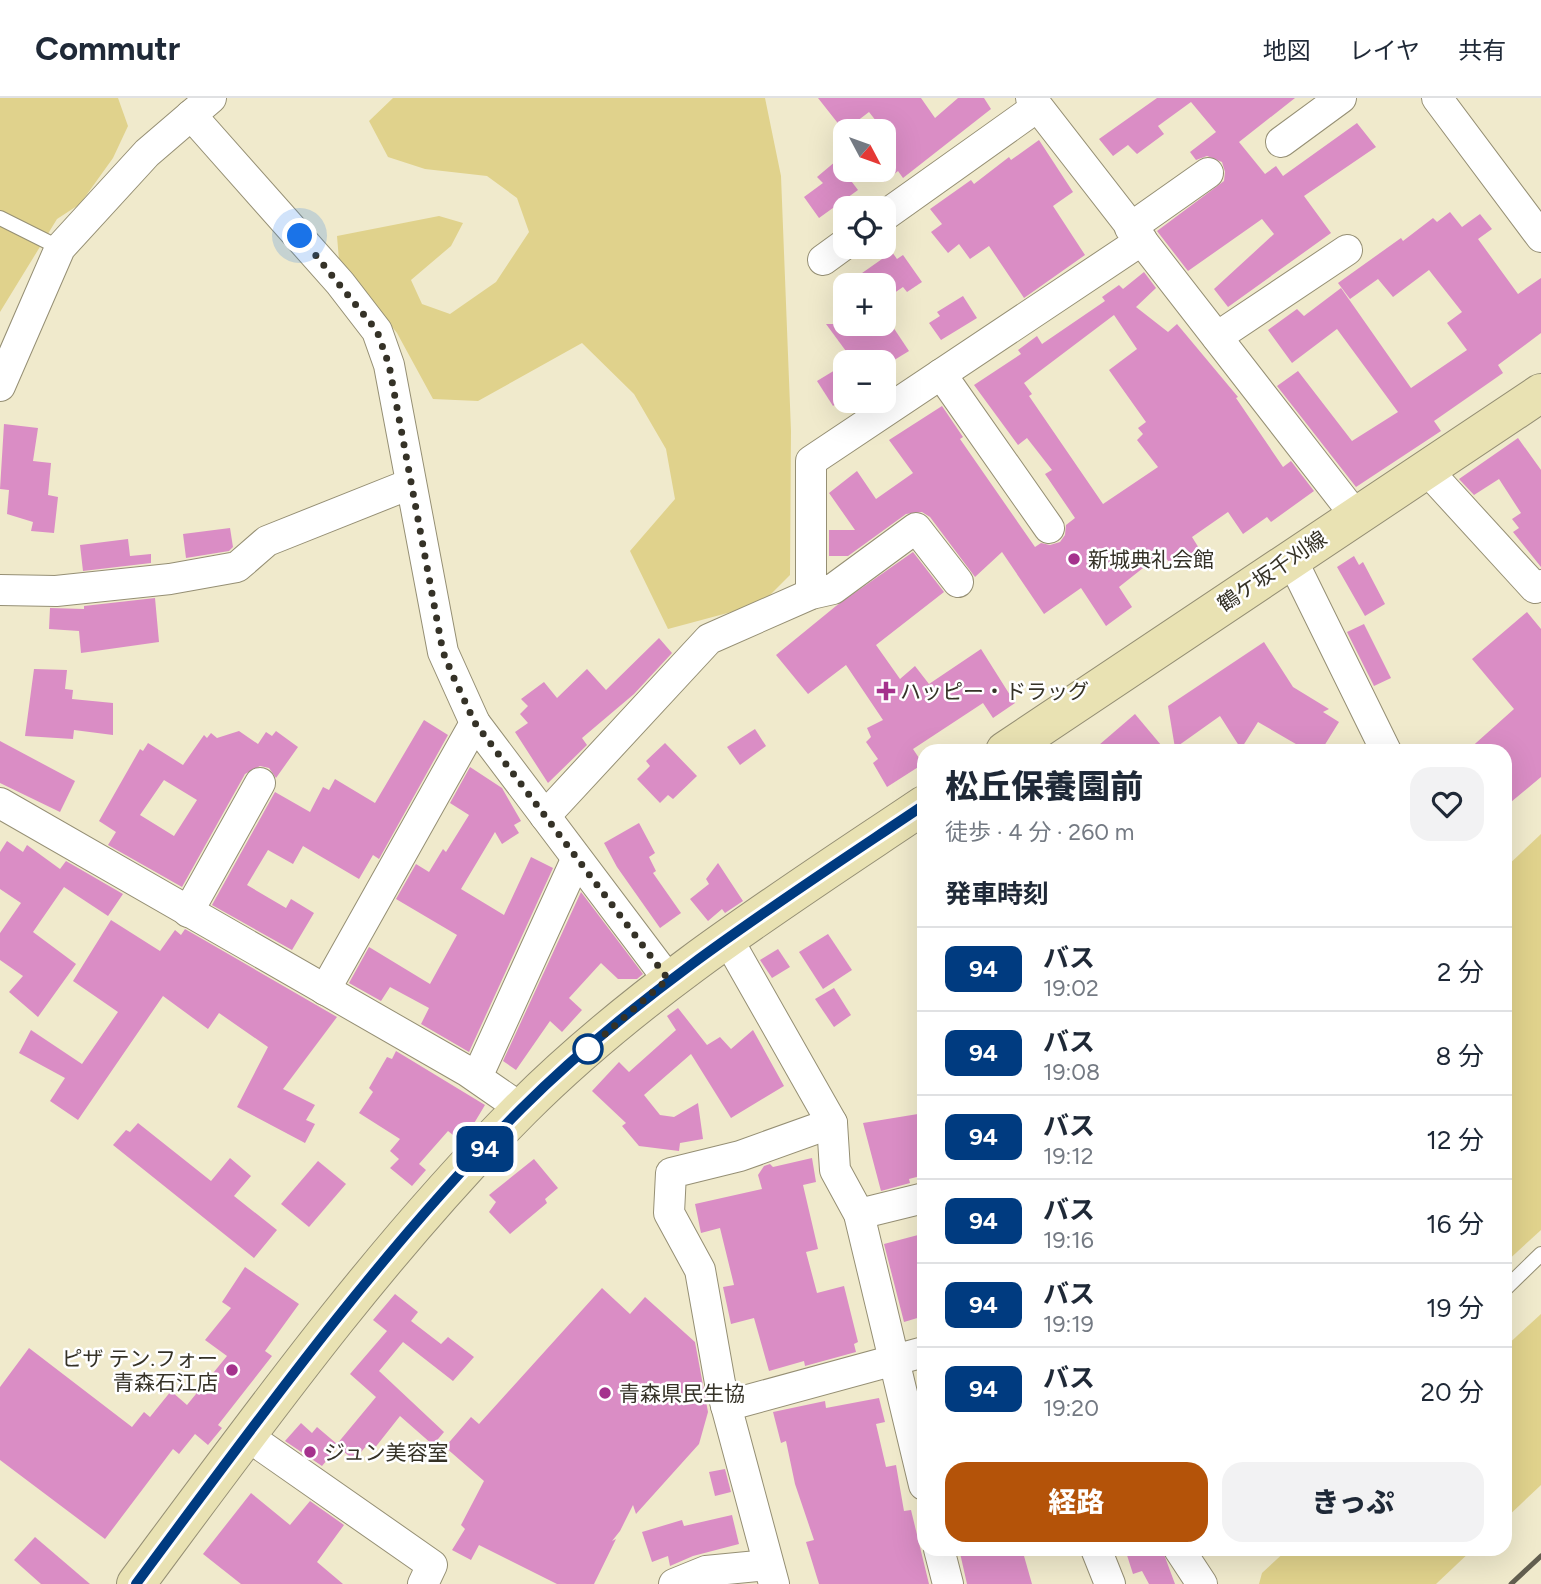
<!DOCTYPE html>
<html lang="ja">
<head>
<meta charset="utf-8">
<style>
	body { margin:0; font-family:Figtree,"Noto Sans JP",sans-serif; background:#f2f2f3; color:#1f2937; height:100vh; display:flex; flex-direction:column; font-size:26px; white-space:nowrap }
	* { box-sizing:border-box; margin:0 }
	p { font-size:23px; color:#747a83 }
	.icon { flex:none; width:38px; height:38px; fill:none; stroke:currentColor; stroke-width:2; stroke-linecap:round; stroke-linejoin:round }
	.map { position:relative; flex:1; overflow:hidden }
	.drawer { position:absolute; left:917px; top:646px; width:595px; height:812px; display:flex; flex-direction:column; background:#fff; border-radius:21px; box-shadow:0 7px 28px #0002 }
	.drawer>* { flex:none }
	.badge { padding:0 14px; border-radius:10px; font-size:24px; line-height:46px }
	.needle { width:46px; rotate:131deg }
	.buttons { position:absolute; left:833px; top:21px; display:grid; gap:14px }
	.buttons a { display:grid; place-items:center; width:63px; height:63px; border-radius:14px; background:#fff; box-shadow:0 7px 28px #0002; font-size:35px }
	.you { position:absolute; width:35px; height:35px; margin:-18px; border:5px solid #fff; border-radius:50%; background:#1a73e8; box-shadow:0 0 0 10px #1a73e833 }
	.map>.badge { position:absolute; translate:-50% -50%; box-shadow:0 0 0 4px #fff }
	h2 { padding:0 28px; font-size:26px; line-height:63px }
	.round { display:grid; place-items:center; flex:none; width:74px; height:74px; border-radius:21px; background:#f2f2f3 }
	.summary { display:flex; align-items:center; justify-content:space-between; height:119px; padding:0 28px }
	h1 { font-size:33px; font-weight:800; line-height:52px }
	.cta { display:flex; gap:14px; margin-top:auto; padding:14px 28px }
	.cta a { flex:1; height:80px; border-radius:21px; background:#b45309; color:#fff; font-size:28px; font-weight:800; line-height:80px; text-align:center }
	.cta a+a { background:#f2f2f3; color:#1f2937 }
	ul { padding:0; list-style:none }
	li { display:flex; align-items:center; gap:21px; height:84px; padding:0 28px; border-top:2px solid #e0e1e3 }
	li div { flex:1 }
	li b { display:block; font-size:26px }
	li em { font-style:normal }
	li .badge { min-width:77px; font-weight:700; text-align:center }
	header { display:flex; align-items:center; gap:42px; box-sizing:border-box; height:98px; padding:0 35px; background:#fff; border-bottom:2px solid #e0e1e3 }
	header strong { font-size:33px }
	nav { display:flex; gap:38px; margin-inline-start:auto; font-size:24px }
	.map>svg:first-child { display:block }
</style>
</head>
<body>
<header>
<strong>Commutr</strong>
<nav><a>地図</a><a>レイヤ</a><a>共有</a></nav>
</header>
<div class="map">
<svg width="1541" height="1486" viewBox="0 0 1541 1486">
	<rect width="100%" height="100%" fill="#f0eacc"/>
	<g fill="#e0d28c">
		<path d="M 0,0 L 118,0 L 128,28 L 113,60 L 80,106 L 57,121 L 0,214 Z"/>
		<path d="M 393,0 L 765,0 L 781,78 L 791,333 L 790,477 L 761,506 L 668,531 L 630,453 L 675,401 L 666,351 L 634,296 L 582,245 L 478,303 L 433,301 L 397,235 L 339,162 L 337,138 L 439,118 L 463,125 L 451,148 L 411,182 L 422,206 L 450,216 L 496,184 L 529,134 L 517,100 L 487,78 L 425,71 L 388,59 L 369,23 Z"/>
		<path d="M 1541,736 L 1541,1132 L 1505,1165 L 1505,770 Z"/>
		<path d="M 1541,1216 L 1541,1387 L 1505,1421 L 1505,1249 Z"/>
		<path d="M 1288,1451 L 1473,1451 L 1436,1486 L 1259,1486 L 1262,1475 Z"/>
	</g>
	<g fill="#da8dc5" fill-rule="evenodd">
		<path d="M 818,0 L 921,0 L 935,20 L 958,0 L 984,0 L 991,11 L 903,80 L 898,73 L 884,84 L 884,33 L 869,14 L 844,33 Z"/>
		<path d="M 1157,0 L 1295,0 L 1239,44 L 1265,76 L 1276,68 L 1283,78 L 1357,25 L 1376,49 L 1304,98 L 1331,135 L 1228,209 L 1214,191 L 1274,136 L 1262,121 L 1188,173 L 1157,133 L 1224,83 L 1225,74 L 1222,64 L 1207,58 L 1196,62 L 1190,54 L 1216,34 L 1191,4 L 1158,28 L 1164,36 L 1137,56 L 1128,47 L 1113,58 L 1099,41 Z"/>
		<path d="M 1039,42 L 1073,94 L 1053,108 L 1085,157 L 1024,200 L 989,148 L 970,161 L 959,146 L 948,155 L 931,134 L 942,126 L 930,111 L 971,82 L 974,86 L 1009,59 L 1011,62 Z"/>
		<path d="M 836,63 L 858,92 L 819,120 L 804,99 L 823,85 L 817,79 Z"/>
		<path d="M 1450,114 L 1462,129 L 1480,116 L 1492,131 L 1478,141 L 1518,196 L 1541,180 L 1541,235 L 1498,267 L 1503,275 L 1434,323 L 1441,333 L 1356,389 L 1277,288 L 1298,273 L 1352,343 L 1398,314 L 1337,231 L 1292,265 L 1268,232 L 1297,211 L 1304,218 L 1341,190 L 1411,290 L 1467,252 L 1447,225 L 1462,214 L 1429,172 L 1393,199 L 1378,181 L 1350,201 L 1338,185 L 1401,140 L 1403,143 L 1433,120 L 1437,124 Z"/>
		<path d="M 892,154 L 897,161 L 903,157 L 922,184 L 907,194 L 903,189 L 884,202 L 884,187 L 845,187 Z"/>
		<path d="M 1144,174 L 1156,190 L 1136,209 L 1168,234 L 1177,226 L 1238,299 L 1236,300 L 1283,369 L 1291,363 L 1314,393 L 1271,424 L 1267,419 L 1243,436 L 1228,414 L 1192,439 L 1202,455 L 1181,470 L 1172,468 L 1162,455 L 1119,489 L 1132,509 L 1106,528 L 1081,490 L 1044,516 L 1002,454 L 975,479 L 930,419 L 922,414 L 906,416 L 848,458 L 829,458 L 829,432 L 855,432 L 829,395 L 857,373 L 876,401 L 913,375 L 889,342 L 942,308 L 963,339 L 960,341 L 1035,449 L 1041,445 L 1050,447 L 1060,444 L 1065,437 L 1066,427 L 1075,420 L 1045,376 L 1052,372 L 1027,340 L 1018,347 L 974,287 L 1021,256 L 1018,252 L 1037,238 L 1042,246 L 1105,203 L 1102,199 L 1119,187 L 1123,191 ZM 1114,217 L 1137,251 L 1109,272 L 1146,324 L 1138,330 L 1143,336 L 1137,342 L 1158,369 L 1103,406 L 1029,298 L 1032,296 L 1024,285 Z"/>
		<path d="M 963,198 L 977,220 L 941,242 L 929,225 L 940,218 L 937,214 Z"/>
		<path d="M 826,226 L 891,226 L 909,253 L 891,264 L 854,264 Z"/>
		<path d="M 845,266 L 845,299 L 833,308 L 817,283 Z"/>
		<path d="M 4,326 L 38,330 L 33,363 L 51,365 L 48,397 L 58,399 L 54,435 L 31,433 L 33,424 L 7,416 L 9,392 L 0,391 Z"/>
		<path d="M 1518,340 L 1541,372 L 1541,469 L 1513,434 L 1519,430 L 1512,421 L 1521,415 L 1499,381 L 1474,397 L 1459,381 Z"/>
		<path d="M 230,430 L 233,449 L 229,453 L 186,460 L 183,436 Z"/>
		<path d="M 128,441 L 130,458 L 151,456 L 151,465 L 83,473 L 80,447 Z"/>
		<path d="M 913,454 L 944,494 L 876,547 L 900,581 L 915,568 L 929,586 L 981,551 L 1015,605 L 993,620 L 983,605 L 913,651 L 923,666 L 887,689 L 873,665 L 878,661 L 866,644 L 871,639 L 867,630 L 883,622 L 846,567 L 808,596 L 776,557 L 836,508 Z"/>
		<path d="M 1354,458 L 1359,467 L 1363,464 L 1385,506 L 1365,518 L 1337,469 Z"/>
		<path d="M 155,500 L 159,544 L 81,555 L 79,533 L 49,531 L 50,510 L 84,511 L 84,508 Z"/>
		<path d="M 1527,514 L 1541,531 L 1541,679 L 1505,709 L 1505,653 L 1467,653 L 1514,611 L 1472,561 Z"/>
		<path d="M 1364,526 L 1391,580 L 1374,588 L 1347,534 Z"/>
		<path d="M 659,540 L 672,555 L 634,596 L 582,640 L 587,647 L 548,685 L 515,634 L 528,625 L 520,616 L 528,608 L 521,601 L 544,584 L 557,600 L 587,571 L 606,592 Z"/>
		<path d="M 1264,544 L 1293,589 L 1329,611 L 1323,614 L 1339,624 L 1321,653 L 1308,653 L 1258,624 L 1241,651 L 1220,618 L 1175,650 L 1168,608 Z"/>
		<path d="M 34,571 L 67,572 L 65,591 L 73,592 L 72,601 L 113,605 L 113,637 L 74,632 L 73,641 L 25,638 Z"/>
		<path d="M 1135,616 L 1166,653 L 1092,653 Z"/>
		<path d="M 424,622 L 448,637 L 379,761 L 373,757 L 359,781 L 303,748 L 293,766 L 268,752 L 247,787 L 286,810 L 291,801 L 314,815 L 292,852 L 212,807 L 275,694 L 310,714 L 323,689 L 329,692 L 335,681 L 375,705 Z"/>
		<path d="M 755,631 L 766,648 L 740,667 L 727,649 Z"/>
		<path d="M 239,633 L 258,646 L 266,634 L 272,638 L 276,633 L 298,649 L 276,680 L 269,670 L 260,668 L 245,676 L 182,789 L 108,747 L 116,734 L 99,723 L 140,651 L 143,653 L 148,645 L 183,667 L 204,637 L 207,640 L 211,635 L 217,640 ZM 164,682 L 197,702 L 174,738 L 140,717 Z"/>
		<path d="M 0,643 L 75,683 L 60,714 L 0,685 Z"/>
		<path d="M 665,645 L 697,678 L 673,701 L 668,697 L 660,705 L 637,681 L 650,668 L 646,663 Z"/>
		<path d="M 470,669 L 502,690 L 521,723 L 514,727 L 519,735 L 502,746 L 495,734 L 461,791 L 504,817 L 531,759 L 553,770 L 469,954 L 421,926 L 429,910 L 390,889 L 381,903 L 349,885 L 369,849 L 430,886 L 457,837 L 396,801 L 416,766 L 429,774 L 443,751 L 446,754 L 469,717 L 450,705 Z"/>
		<path d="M 639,725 L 655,755 L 649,759 L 656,773 L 653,775 L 681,815 L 660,830 L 617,769 L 604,745 Z"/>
		<path d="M 7,743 L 23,754 L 27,747 L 60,771 L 66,763 L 123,796 L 108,818 L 64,789 L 33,834 L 76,866 L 38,919 L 9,894 L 23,878 L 0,862 L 0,835 L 21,805 L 0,791 L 0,754 Z"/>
		<path d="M 718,765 L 743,803 L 725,815 L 722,811 L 708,823 L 690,801 L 709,786 L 706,781 Z"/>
		<path d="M 581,794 L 643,876 L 637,881 L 618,881 L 601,865 L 569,900 L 582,912 L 562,934 L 550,923 L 516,972 L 503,963 Z"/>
		<path d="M 111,822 L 160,853 L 175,832 L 181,837 L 185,831 L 337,919 L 283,991 L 315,1007 L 306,1022 L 315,1026 L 305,1045 L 237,1009 L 268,949 L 219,915 L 208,931 L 163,898 L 78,1022 L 50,1003 L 65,980 L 19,955 L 31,932 L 82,966 L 118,914 L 73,883 Z"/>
		<path d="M 828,836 L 852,872 L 823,891 L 799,854 Z"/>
		<path d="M 778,851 L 790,869 L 772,880 L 760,862 Z"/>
		<path d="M 834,890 L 851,917 L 834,929 L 815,901 Z"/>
		<path d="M 678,910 L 707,947 L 720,939 L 731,951 L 753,932 L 784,988 L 731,1020 L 691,956 L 644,997 L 660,1017 L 674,1019 L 698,1005 L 703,1041 L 680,1045 L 679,1053 L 639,1048 L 622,1028 L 626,1025 L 592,993 L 619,964 L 629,974 L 676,932 L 667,918 Z"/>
		<path d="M 396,953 L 485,1007 L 470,1032 L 462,1026 L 453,1037 L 448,1033 L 419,1066 L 426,1072 L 412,1088 L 390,1070 L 399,1061 L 390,1053 L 400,1041 L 359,1015 L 373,994 L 369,990 L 387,959 L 392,961 Z"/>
		<path d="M 924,1015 L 924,1077 L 909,1081 L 910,1085 L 881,1093 L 863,1025 Z"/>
		<path d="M 138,1025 L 211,1083 L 230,1060 L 251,1078 L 234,1098 L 277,1132 L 254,1160 L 113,1047 L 126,1032 L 130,1034 Z"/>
		<path d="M 812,1060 L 816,1084 L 803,1087 L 818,1151 L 806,1154 L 817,1195 L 844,1188 L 858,1244 L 854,1246 L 856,1254 L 805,1268 L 804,1263 L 769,1273 L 754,1220 L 731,1226 L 723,1189 L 734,1187 L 720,1130 L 701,1135 L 695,1106 L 762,1091 L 758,1077 L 764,1068 L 770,1066 L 773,1069 Z"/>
		<path d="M 534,1061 L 558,1090 L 545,1101 L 547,1105 L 510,1136 L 489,1114 L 496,1104 L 489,1097 Z"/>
		<path d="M 318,1063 L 346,1086 L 309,1129 L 281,1106 Z"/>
		<path d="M 918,1137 L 920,1148 L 924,1147 L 924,1218 L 904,1224 L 884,1146 Z"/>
		<path d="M 245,1169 L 299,1206 L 265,1253 L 272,1258 L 218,1327 L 222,1330 L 208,1347 L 195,1336 L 179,1356 L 173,1351 L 105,1441 L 0,1362 L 0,1289 L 29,1250 L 132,1329 L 144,1314 L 150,1319 L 171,1293 L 187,1307 L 227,1258 L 205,1242 L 231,1210 L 222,1204 Z"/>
		<path d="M 602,1190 L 630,1216 L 645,1199 L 695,1244 L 708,1314 L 699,1346 L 636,1416 L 633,1407 L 620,1433 L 612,1443 L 616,1441 L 594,1486 L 557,1486 L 479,1447 L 471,1462 L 452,1452 L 465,1431 L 461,1427 L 484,1383 L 445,1349 L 471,1319 L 479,1326 Z"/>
		<path d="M 395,1196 L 418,1214 L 411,1223 L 441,1246 L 448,1239 L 474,1259 L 453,1283 L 403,1244 L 379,1273 L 444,1334 L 433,1347 L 400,1318 L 374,1351 L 368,1346 L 354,1362 L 338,1349 L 322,1368 L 285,1343 L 301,1325 L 312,1335 L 317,1329 L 337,1346 L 376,1299 L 350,1276 L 387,1233 L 373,1222 Z"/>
		<path d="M 879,1300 L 885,1324 L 876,1326 L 886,1369 L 896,1367 L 904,1413 L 911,1412 L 929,1486 L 819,1486 L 806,1444 L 814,1442 L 795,1386 L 786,1343 L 781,1345 L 773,1314 L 825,1303 L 826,1310 Z"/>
		<path d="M 725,1371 L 731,1394 L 715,1398 L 709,1374 Z"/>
		<path d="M 251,1395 L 290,1427 L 310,1403 L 344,1427 L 317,1464 L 343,1486 L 241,1486 L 203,1456 Z"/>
		<path d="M 732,1417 L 739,1446 L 693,1458 L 670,1468 L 668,1458 L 652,1464 L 642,1434 L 682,1422 L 684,1428 Z"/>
		<path d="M 35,1439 L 90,1486 L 41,1486 L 14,1462 Z"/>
		<path d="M 976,1451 L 1022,1451 L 1032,1486 L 967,1486 L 960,1455 Z"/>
		<path d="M 1125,1451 L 1162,1451 L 1175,1486 L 1149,1486 L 1142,1473 L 1133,1476 Z"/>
	</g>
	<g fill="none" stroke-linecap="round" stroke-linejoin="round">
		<defs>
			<g id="lane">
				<path d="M 0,120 L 60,150"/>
				<path d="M 1505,1191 L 1541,1156"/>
			</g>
			<g id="street">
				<path d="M 1031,0 L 1355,417"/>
				<path d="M 1437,0 L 1541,139"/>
				<path d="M 191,17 L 340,185 L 377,233 L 389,267 L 443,554 L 475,625 L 668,881"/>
				<path d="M 1281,44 L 1341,0"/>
				<path d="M 884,118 L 1037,9"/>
				<path d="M 1130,130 L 1208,75"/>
				<path d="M 823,162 L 845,146"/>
				<path d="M 1217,239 L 1347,152"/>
				<path d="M 941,276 L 1049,430"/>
				<path d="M 0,288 L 60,150 L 147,55 L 211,0"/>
				<path d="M 1427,372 L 1535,490 L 1541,487"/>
				<path d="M 1291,460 L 1386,653"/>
				<path d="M 0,492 L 56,493 L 170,481 L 237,469 L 267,443 L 410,386"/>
				<path d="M 811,496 L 811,363 L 1142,142"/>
				<path d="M 0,705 L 467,973 L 522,1011"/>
				<path d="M 545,718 L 709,541 L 811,496 L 833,491 L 916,430 L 958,484"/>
				<path d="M 188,814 L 260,685"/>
				<path d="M 727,840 L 832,1025 L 835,1072 L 859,1116 L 924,1387"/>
				<path d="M 325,892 L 475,625"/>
				<path d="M 477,979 L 576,762"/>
				<path d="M 859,1116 L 924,1100"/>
				<path d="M 726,1308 L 924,1254"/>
				<path d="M 246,1337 L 432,1467 L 423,1486"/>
				<path d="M 939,1451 L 948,1486"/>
				<path d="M 1096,1451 L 1110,1486"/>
				<path d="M 1179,1451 L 1202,1486"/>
				<path d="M 674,1486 L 706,1473 L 768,1467"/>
				<path d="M 774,1486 L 720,1285 L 700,1172 L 669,1115 L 671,1075 L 740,1058 L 832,1025"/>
			</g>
			<g id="secondary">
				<path d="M 1005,653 L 1541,295"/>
				<path d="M 136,1486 C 257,1323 378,1155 521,1011 C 641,891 784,801 924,707"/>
			</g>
		</defs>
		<use href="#lane" stroke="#958f74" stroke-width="16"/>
		<use href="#street" stroke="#958f74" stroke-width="32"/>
		<use href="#secondary" stroke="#958f74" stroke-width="40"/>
		<use href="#lane" stroke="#fff" stroke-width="14"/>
		<use href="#street" stroke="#fff" stroke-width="30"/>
		<use href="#secondary" stroke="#e9e2b3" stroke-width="38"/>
		<path stroke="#625e4f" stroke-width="5" d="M 1511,1486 L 1541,1458"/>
	</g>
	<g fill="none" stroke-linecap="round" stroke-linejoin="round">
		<defs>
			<path id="line" d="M 136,1486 C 257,1323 378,1155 521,1011 C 641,891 784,801 924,707"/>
		</defs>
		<use href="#line" stroke="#fff" stroke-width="16"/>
		<use href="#line" stroke="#003b80" stroke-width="10"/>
		<path stroke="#353227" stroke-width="7" stroke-dasharray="0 12.6" d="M 300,138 L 377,233 L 389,267 L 443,554 L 453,578 L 475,625 L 668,881 L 588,951"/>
	</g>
	<g fill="#a5328d" stroke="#fff" stroke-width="2.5">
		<circle cx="1074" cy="461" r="7"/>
		<path d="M882.5 582.5h7v7h7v7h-7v7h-7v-7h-7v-7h7z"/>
		<circle cx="232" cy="1272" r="7"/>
		<circle cx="605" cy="1295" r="7"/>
		<circle cx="310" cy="1354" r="7"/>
	</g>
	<circle fill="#fff" stroke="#003b80" stroke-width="3.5" cx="588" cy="951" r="14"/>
	<g text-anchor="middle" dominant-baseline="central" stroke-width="5" stroke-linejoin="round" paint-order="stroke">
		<g font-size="21" fill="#353227" stroke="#fff" text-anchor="start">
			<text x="1088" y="461">新城典礼会館</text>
			<text x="900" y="593">ハッピー・ドラッグ</text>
			<text x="218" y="1260" text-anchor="end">ピザ テン.フォー<tspan x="218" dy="24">青森石江店</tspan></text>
			<text x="619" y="1295">青森県民生協</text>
			<text x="324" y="1354">ジュン美容室</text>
		</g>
		<g font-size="21" fill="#353227" stroke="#fff">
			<text transform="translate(1272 473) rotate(-34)">鶴ケ坂千刈線</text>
		</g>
	</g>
</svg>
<div class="buttons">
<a><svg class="needle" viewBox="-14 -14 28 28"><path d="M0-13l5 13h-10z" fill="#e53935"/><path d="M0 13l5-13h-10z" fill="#747a83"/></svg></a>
<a><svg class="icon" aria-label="locate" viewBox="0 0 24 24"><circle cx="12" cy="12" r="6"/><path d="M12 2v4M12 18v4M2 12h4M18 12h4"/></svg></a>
<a>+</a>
<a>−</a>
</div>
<div class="you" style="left:300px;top:138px"></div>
<b class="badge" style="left:485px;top:1051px;background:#003b80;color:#fff">94</b>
<section class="drawer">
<div class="summary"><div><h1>松丘保養園前</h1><p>徒歩 · 4 分 · 260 m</p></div><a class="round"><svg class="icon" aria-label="heart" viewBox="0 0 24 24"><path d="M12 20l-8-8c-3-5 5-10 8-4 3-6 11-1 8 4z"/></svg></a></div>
<h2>発車時刻</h2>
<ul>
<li><span class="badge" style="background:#003b80;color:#fff">94</span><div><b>バス</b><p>19:02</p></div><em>2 分</em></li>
<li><span class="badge" style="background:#003b80;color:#fff">94</span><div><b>バス</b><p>19:08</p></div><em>8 分</em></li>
<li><span class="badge" style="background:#003b80;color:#fff">94</span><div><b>バス</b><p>19:12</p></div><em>12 分</em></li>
<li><span class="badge" style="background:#003b80;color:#fff">94</span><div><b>バス</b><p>19:16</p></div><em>16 分</em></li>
<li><span class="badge" style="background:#003b80;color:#fff">94</span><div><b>バス</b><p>19:19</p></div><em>19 分</em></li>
<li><span class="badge" style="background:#003b80;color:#fff">94</span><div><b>バス</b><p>19:20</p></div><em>20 分</em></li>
</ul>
<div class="cta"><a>経路</a><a>きっぷ</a></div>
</section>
</div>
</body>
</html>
